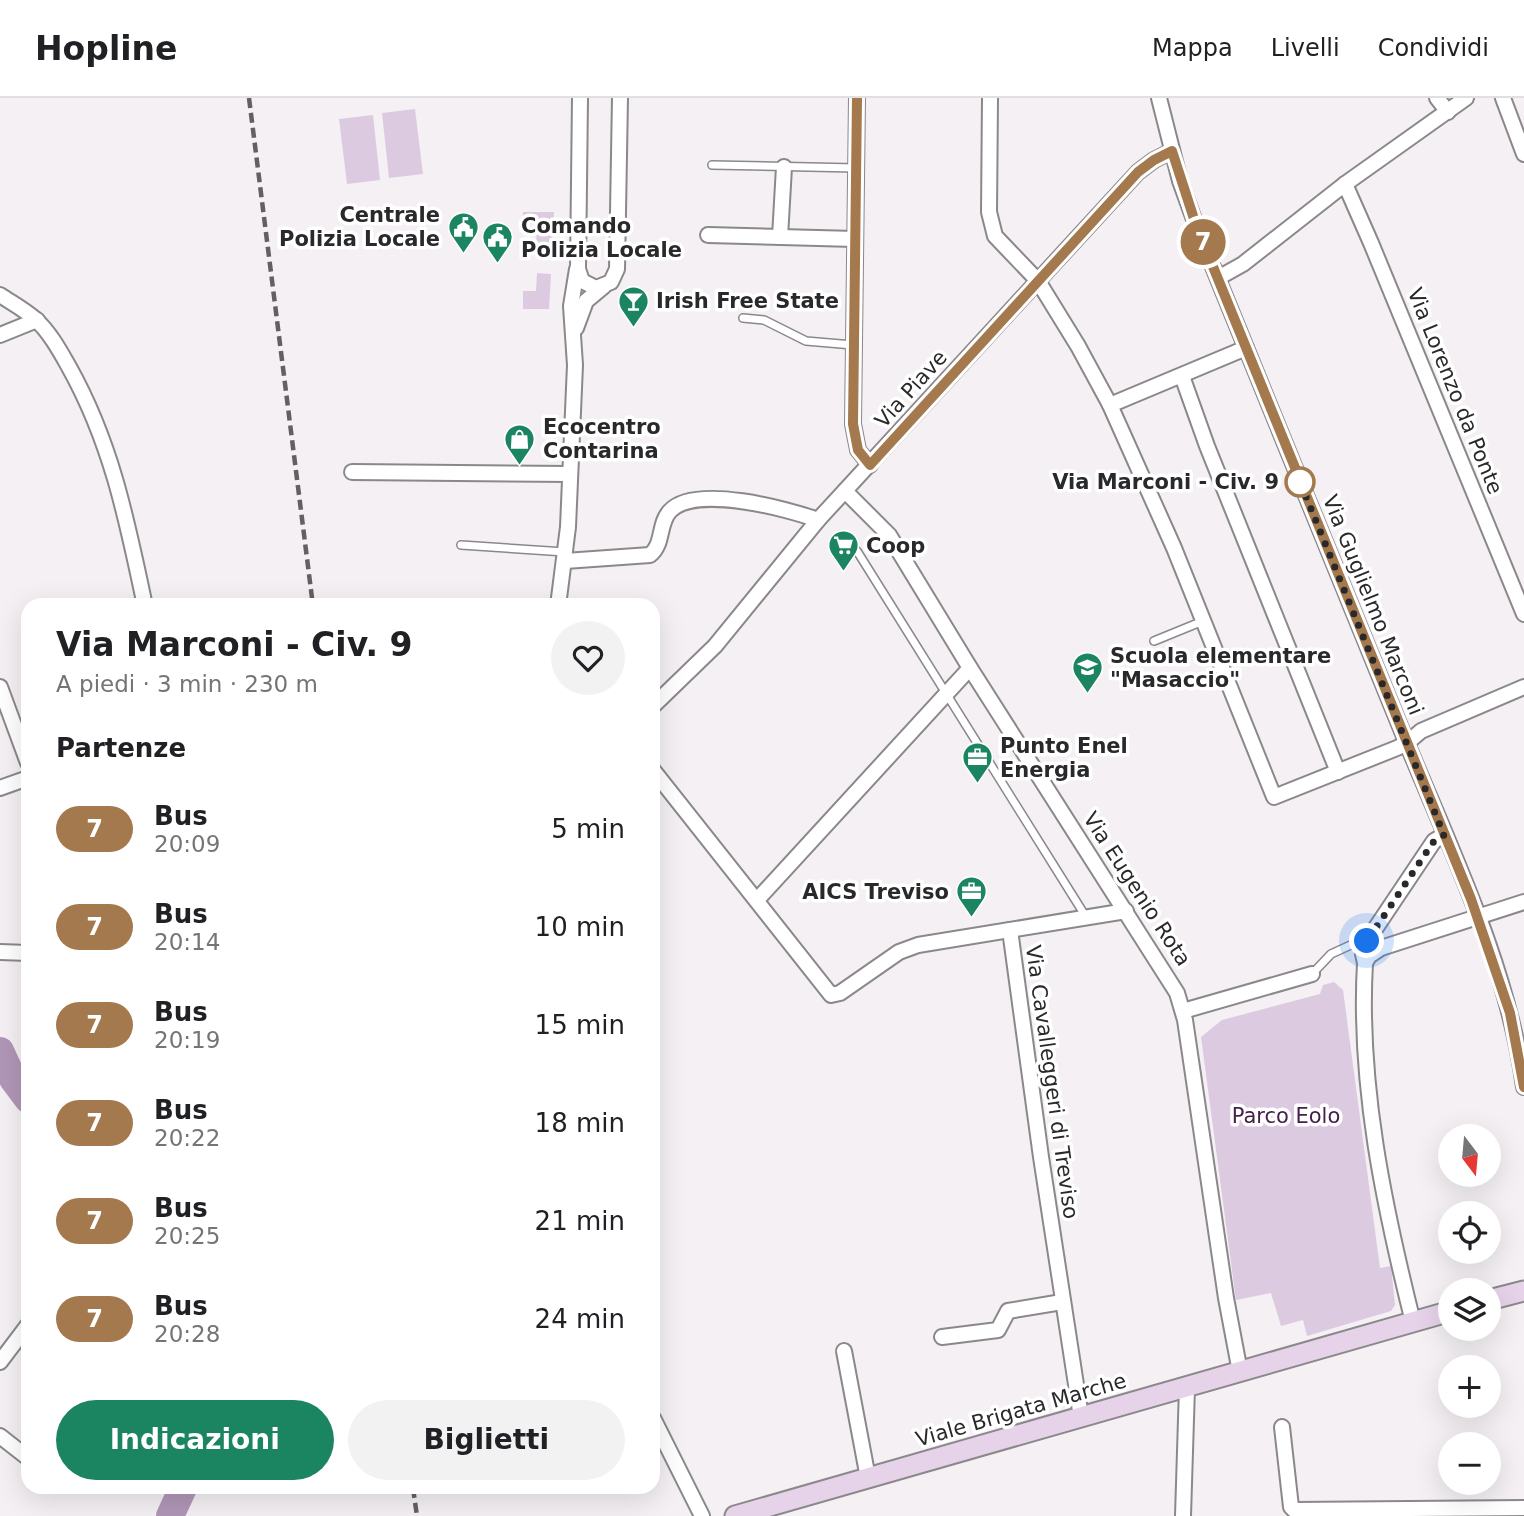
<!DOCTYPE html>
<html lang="it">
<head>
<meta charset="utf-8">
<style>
	body { margin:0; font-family:"DejaVu Sans",sans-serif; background:#f2f2f2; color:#202124; height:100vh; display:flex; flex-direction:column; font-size:26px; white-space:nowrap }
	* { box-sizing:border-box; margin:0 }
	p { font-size:23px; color:#757577 }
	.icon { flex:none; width:38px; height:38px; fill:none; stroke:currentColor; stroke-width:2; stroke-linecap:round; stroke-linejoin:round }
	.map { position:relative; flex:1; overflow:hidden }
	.sheet { position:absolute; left:21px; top:500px; width:639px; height:896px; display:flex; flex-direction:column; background:#fff; border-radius:21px; box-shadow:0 7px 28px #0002 }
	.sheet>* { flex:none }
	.badge { padding:0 14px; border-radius:23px; font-size:24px; line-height:46px }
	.needle { width:46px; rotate:164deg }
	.buttons { position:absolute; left:1438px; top:1026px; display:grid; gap:14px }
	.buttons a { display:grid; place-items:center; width:63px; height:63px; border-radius:50%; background:#fff; box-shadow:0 7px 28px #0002; font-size:35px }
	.you { position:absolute; width:35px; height:35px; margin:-18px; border:5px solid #fff; border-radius:50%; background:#1a73e8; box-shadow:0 0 0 10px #1a73e833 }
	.map>.badge { position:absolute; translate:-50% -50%; box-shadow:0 0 0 4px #fff }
	h2 { padding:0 35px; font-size:26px; line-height:63px }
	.round { display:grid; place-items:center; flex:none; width:74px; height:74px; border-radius:37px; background:#f2f2f2 }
	.summary { display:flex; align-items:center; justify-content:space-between; height:119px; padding:0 35px }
	h1 { font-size:33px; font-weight:700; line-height:52px }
	.cta { display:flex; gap:14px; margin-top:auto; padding:14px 35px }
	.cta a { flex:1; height:80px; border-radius:42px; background:#1b8561; color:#fff; font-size:28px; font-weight:700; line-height:80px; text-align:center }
	.cta a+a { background:#f2f2f2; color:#202124 }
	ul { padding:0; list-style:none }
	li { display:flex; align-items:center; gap:21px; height:98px; padding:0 35px }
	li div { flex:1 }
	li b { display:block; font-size:26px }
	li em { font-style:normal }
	li .badge { min-width:77px; font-weight:700; text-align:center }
	header { display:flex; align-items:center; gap:42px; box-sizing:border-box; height:98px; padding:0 35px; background:#fff; border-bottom:2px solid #e0e0e0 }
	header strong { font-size:33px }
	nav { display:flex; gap:38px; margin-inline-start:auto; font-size:24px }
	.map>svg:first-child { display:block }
</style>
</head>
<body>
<header>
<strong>Hopline</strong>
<nav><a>Mappa</a><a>Livelli</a><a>Condividi</a></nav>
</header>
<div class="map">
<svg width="1524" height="1418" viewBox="0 0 1524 1418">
	<rect width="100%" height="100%" fill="#f4f0f4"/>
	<g fill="#dccbe0">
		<path d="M 415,11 L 423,76 L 389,80 L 382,15 Z"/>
		<path d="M 373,17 L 380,82 L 347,86 L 339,21 Z"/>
		<path d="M 523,114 L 554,114 L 552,146 L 536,146 L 537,126 L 523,126 Z"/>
		<path d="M 537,175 L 551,176 L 549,211 L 523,211 L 523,193 L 536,193 Z"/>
		<path d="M 1334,884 L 1343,892 L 1380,1170 L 1391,1168 L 1395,1207 L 1391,1213 L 1307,1238 L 1303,1222 L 1281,1228 L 1271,1195 L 1236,1202 L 1201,939 L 1222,922 L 1320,896 L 1323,887 Z"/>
	</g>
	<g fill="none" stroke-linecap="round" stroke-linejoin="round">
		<g stroke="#b196b7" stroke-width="28">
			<path d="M 0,953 L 13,981 L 28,1001"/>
			<path d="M 170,1418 L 183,1390"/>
		</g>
		<defs>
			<g id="lane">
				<path d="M 712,67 L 856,70"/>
				<path d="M 743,220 L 764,222 L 806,243 L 853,247"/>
				<path d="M 461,447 L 565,454"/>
				<path d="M 857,453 L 1086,819"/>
				<path d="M 1154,543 L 1203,523"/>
				<path d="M 1312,876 L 1331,856 L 1366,840"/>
			</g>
			<g id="street">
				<path d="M 580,0 L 578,171 L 582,183 L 596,190 L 611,184 L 617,171 L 620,0"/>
				<path d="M 857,0 L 853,326 L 858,352 L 870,367"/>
				<path d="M 990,0 L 989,114 L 995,138 L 1038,183 L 1078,248 L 1110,307 L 1174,450 L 1274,699 L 1397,650 L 1407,645 L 1421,633 L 1524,589"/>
				<path d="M 1159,0 L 1180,83 L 1196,127 C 1267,299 1337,471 1406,643 C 1452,755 1508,868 1524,989"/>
				<path d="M 1437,0 L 1448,14"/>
				<path d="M 1503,0 L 1524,56"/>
				<path d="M 1345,86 L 1371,145 L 1524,516"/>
				<path d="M 708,137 L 855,141"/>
				<path d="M 780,139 L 784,69"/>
				<path d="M 1218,180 L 1243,166 L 1345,86 L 1466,0"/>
				<path d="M 0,197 C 12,205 25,212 35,221 C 49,233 60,253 69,269 C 112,346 127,423 145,508"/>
				<path d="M 576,230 L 586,203 L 604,188"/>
				<path d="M 0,237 L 37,222"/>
				<path d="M 1182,278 L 1207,348 L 1338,674"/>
				<path d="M 1110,307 L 1246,250"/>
				<path d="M 352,374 L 570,376"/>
				<path d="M 845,393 L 889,437 L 970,570 L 1177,895 L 1185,922 L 1226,1200 L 1240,1274"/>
				<path d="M 565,463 L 650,457 C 664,446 658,426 670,413 C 695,386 788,411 818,422"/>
				<path d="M 558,508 L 568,429 L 575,267 L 571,208 L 577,171"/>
				<path d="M 0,589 L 28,665"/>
				<path d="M 653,608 L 715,548 L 818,422 L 1138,74 L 1154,62 L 1172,53"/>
				<path d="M 653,672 L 831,897 L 840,895 L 899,854 L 918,847 L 1126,813"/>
				<path d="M 0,690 L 28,680"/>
				<path d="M 757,802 L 970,570"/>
				<path d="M 1010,832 L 1041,1059 L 1081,1319"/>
				<path d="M 0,854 L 28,855"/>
				<path d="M 1365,865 L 1369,858 L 1381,850 L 1524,804"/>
				<path d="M 1183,913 L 1312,876"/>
				<path d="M 1413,1224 C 1384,1108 1358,986 1365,865 L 1363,856 L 1367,843 L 1434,743 L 1444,737"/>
				<path d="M 942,1239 L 998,1232 L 1008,1213 L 1062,1204"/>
				<path d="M 844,1253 L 868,1380"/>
				<path d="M 0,1264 L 28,1227"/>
				<path d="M 653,1320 L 702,1418"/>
				<path d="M 1282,1329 L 1291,1409 L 1294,1412 L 1524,1410"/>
				<path d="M 0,1338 L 28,1360"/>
				<path d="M 1183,1418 L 1187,1289"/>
			</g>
			<g id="secondary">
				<path d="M 1489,1202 L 1524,1193"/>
				<path d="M 735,1418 L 1451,1213"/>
			</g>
		</defs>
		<use href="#lane" stroke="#8b888c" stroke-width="10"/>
		<use href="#street" stroke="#8b888c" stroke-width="18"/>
		<use href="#secondary" stroke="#8b888c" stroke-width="23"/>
		<use href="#lane" stroke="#fff" stroke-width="7"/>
		<use href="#street" stroke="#fff" stroke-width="14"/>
		<use href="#secondary" stroke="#e6d3ea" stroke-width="19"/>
		<g stroke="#626062" stroke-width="4.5" stroke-dasharray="10 5" stroke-linecap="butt">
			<path d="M 249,0 L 313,508"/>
			<path d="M 413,1390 L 417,1418"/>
		</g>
	</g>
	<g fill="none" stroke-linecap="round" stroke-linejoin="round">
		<defs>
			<path id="line" d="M 857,0 L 853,326 L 858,352 L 870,367 L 1138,74 L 1154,62 L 1172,53 L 1196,127 L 1471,801 L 1510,915 L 1524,989"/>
		</defs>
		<use href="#line" stroke="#fff" stroke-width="16"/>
		<use href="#line" stroke="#a4794e" stroke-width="10"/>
		<path stroke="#29282a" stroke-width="7" stroke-dasharray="0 12.6" d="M 1300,384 L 1296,374 L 1444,737 L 1434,743 L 1367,843"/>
	</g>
	<defs>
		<symbol id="civic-pin" viewBox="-11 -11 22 30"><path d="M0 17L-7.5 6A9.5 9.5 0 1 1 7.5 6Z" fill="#1b8561" stroke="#fff"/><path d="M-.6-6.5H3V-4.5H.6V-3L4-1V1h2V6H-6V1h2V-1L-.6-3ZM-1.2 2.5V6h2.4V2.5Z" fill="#fff"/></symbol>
		<symbol id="bar-pin" viewBox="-11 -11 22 30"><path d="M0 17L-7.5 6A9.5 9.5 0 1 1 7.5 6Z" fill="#1b8561" stroke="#fff"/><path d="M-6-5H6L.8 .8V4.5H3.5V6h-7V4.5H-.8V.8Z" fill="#fff"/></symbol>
		<symbol id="shop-pin" viewBox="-11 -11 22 30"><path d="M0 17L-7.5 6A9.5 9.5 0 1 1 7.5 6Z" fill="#1b8561" stroke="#fff"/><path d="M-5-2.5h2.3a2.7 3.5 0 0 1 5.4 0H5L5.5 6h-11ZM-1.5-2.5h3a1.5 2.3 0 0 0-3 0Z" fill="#fff"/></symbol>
		<symbol id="supermarket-pin" viewBox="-11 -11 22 30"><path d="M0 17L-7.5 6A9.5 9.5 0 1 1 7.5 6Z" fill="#1b8561" stroke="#fff"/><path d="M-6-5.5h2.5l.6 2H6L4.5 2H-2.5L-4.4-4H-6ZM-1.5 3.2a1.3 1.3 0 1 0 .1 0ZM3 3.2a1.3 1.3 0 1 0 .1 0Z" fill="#fff"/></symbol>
		<symbol id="school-pin" viewBox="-11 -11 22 30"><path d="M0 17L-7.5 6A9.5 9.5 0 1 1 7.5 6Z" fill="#1b8561" stroke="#fff"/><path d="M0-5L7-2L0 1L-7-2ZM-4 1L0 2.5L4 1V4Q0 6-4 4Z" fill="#fff"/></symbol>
		<symbol id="office-pin" viewBox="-11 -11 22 30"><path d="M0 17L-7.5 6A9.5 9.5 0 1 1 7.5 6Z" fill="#1b8561" stroke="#fff"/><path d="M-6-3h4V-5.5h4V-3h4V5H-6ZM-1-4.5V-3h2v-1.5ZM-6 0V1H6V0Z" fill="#fff"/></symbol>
	</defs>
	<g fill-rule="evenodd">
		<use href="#civic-pin" x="446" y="112" width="35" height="47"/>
		<use href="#civic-pin" x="480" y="122" width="35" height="47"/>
		<use href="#bar-pin" x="616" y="186" width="35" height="47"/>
		<use href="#shop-pin" x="502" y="324" width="35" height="47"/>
		<use href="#supermarket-pin" x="826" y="430" width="35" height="47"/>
		<use href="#school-pin" x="1070" y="552" width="35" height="47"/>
		<use href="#office-pin" x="960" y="642" width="35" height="47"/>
		<use href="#office-pin" x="954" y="776" width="35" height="47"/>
	</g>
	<circle fill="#fff" stroke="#a4794e" stroke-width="3.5" cx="1300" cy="384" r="14"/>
	<g text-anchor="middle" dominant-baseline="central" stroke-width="7" stroke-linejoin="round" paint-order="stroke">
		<g font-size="21" font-weight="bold" fill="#29282a" stroke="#fff" text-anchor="start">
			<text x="440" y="117" text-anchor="end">Centrale<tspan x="440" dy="24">Polizia Locale</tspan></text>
			<text x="521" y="128">Comando<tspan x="521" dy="24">Polizia Locale</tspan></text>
			<text x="656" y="203">Irish Free State</text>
			<text x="543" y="329">Ecocentro<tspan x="543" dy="24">Contarina</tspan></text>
			<text x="866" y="448">Coop</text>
			<text x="1110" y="558">Scuola elementare<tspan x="1110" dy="24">"Masaccio"</tspan></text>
			<text x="1000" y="648">Punto Enel<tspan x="1000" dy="24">Energia</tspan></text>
			<text x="949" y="794" text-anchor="end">AICS Treviso</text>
		</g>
		<g font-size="21" fill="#29282a" stroke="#fff">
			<text transform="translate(911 291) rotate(-48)">Via Piave</text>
			<text transform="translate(1455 293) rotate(68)">Via Lorenzo da Ponte</text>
			<text transform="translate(1373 507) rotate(68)">Via Guglielmo Marconi</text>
			<text transform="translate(1137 791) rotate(57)">Via Eugenio Rota</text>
			<text transform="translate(1052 984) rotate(82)">Via Cavalleggeri di Treviso</text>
			<text transform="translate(1021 1312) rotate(-16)">Viale Brigata Marche</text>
		</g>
		<g font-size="21" font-weight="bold" fill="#29282a" stroke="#fff" text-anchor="end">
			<text x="1279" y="384">Via Marconi - Civ. 9</text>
		</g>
		<g font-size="21" fill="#44214c" stroke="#fff">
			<text x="1286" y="1018">Parco Eolo</text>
		</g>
	</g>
</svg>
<div class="buttons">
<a><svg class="needle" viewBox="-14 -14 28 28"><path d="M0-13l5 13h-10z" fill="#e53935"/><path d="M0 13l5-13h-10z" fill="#757577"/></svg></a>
<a><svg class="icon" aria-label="locate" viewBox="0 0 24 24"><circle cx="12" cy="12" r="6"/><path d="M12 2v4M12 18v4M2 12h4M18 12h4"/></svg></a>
<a><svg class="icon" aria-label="layers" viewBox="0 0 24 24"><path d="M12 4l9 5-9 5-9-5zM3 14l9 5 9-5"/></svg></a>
<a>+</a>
<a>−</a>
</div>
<div class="you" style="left:1367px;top:843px"></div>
<b class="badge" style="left:1203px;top:144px;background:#a4794e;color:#fff">7</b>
<section class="sheet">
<div class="summary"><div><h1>Via Marconi - Civ. 9</h1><p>A piedi · 3 min · 230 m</p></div><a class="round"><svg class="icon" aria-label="heart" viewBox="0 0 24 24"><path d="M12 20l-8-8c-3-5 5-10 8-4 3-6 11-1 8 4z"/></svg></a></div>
<h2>Partenze</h2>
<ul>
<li><span class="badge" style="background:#a4794e;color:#fff">7</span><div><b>Bus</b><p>20:09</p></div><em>5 min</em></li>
<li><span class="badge" style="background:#a4794e;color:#fff">7</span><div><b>Bus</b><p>20:14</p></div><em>10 min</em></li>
<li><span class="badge" style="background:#a4794e;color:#fff">7</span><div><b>Bus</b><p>20:19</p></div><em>15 min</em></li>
<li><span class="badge" style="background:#a4794e;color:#fff">7</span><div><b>Bus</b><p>20:22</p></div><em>18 min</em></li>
<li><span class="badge" style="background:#a4794e;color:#fff">7</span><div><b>Bus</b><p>20:25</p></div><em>21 min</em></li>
<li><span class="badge" style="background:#a4794e;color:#fff">7</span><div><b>Bus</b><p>20:28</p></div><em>24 min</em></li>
</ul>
<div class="cta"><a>Indicazioni</a><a>Biglietti</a></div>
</section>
</div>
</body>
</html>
